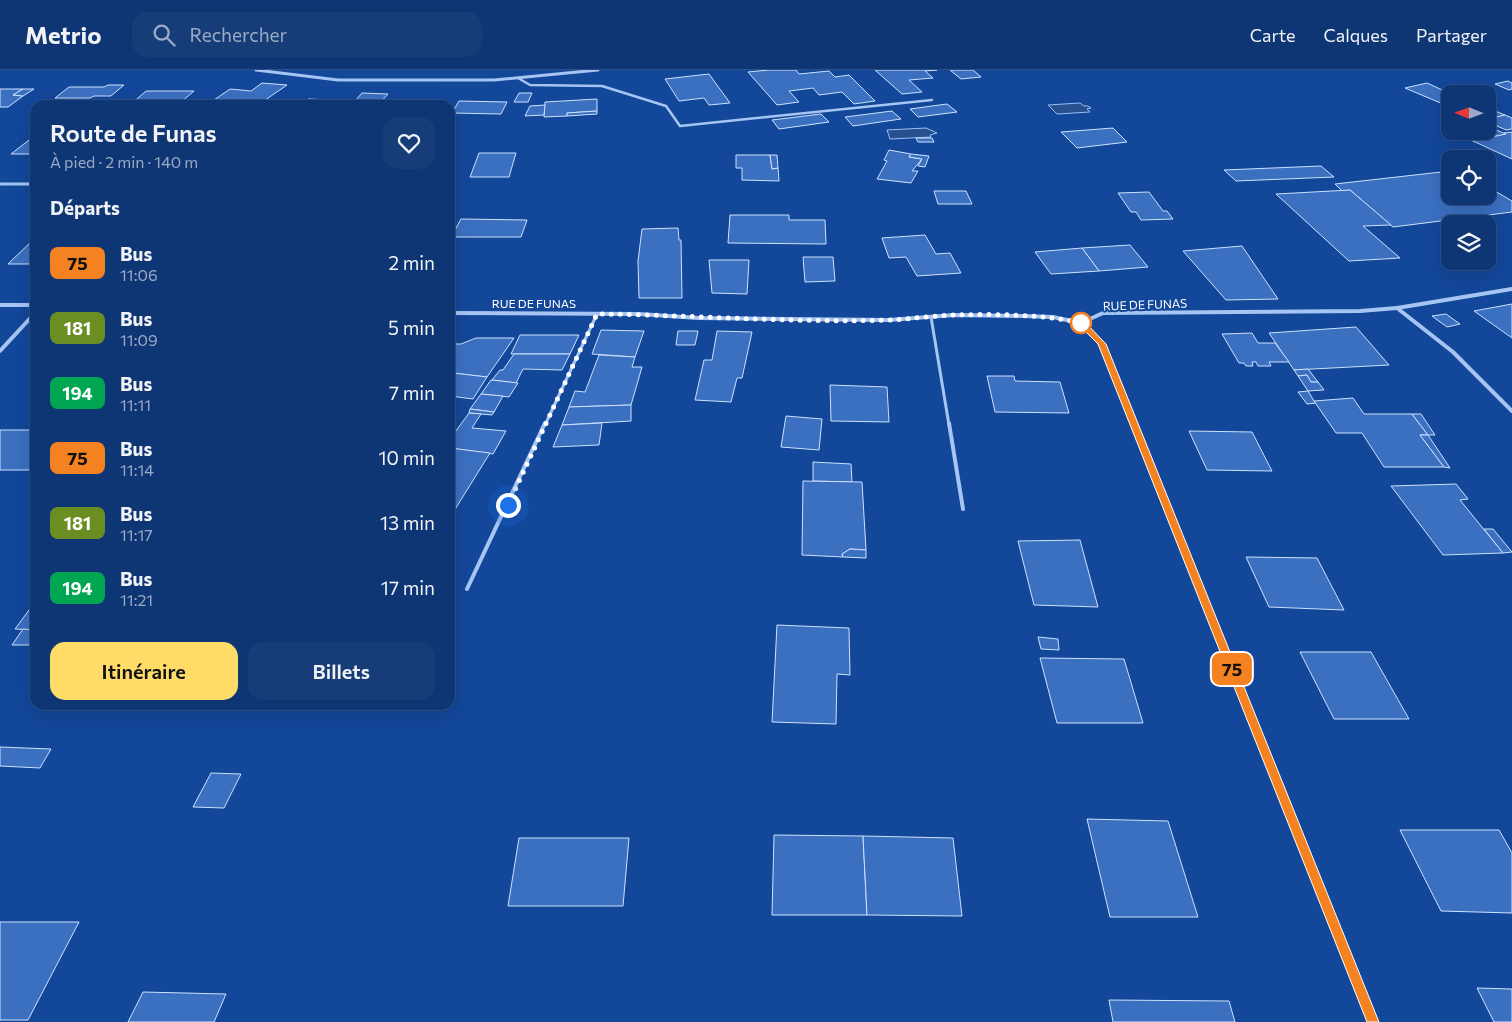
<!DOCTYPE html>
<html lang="fr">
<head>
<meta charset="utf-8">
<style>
	body { margin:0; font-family:Commissioner,sans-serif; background:#173d79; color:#f1f3f6; height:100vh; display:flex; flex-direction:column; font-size:19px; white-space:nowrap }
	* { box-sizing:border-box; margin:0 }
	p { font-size:16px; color:#9babc5 }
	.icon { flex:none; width:28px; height:28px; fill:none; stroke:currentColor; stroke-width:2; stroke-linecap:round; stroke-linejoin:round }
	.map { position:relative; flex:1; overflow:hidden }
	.side { position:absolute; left:30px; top:30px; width:425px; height:610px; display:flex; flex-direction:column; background:#0e3574; border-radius:15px; box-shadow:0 5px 20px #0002,0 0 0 1px #2e5086 }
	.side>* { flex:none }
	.badge { padding:0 10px; border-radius:8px; font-size:18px; line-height:32px }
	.needle { width:32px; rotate:271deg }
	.buttons { position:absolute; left:1441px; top:15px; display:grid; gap:10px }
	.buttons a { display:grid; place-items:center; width:55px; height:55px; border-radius:10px; background:#0e3574; box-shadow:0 5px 20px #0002,0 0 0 1px #2e5086; font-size:25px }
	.you { position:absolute; width:25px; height:25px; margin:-12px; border:4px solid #fff; border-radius:50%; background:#1a73e8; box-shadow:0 0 0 8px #1a73e833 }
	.map>.badge { position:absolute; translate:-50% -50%; box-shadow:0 0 0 2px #fff }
	h2 { padding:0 20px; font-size:19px; line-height:45px }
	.round { display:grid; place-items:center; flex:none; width:52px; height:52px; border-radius:15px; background:#173d79 }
	.overview { display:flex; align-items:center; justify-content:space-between; height:85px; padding:0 20px }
	h1 { font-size:24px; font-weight:600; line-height:38px }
	.action { display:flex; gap:10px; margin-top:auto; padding:10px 20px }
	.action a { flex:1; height:58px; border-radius:15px; background:#ffdb68; color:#111; font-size:20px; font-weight:600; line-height:58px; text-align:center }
	.action a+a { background:#173d79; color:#f1f3f6 }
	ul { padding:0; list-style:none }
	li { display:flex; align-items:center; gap:15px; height:65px; padding:0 20px }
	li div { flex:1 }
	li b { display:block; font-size:19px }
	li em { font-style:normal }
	li .badge { min-width:55px; font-weight:700; text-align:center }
	header { display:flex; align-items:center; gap:30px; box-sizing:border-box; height:70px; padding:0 25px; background:#0e3574; border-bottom:1px solid #2e5086 }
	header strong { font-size:24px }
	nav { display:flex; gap:28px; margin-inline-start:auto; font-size:18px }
	.search { width:350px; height:45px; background:#173d79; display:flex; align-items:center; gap:12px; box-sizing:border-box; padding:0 18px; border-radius:15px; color:#9babc5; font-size:19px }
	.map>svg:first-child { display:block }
</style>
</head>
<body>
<header>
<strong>Metrio</strong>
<div class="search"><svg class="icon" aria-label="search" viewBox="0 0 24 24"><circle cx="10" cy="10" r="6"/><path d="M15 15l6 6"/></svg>Rechercher</div>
<nav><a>Carte</a><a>Calques</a><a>Partager</a></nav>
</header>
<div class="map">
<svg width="1512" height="952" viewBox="0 0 1512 952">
	<rect width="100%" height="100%" fill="#13479a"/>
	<g fill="#29508e" stroke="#98bff7">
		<path d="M 1080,33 L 1084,36 L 1088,36 L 1091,38 L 1087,39 L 1090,42 L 1057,44 L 1048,35 Z"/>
		<path d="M 926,58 L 937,63 L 930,65 L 931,67 L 890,69 L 887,60 Z"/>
	</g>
	<g fill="#3b70c1" stroke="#cee1fd">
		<path d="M 769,0 L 796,0 L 799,4 L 829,1 L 835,7 L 849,5 L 875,31 L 854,34 L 842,22 L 819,25 L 813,18 L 789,21 L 799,32 L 777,35 L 748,2 Z"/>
		<path d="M 875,0 L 937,0 L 925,1 L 933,8 L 909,10 L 922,22 L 902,24 Z"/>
		<path d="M 950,0 L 973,0 L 981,7 L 961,9 Z"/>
		<path d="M 709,4 L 730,33 L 709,35 L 704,28 L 679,31 L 665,9 Z"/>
		<path d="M 1508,11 L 1512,13 L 1512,19 L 1509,20 L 1495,14 Z"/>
		<path d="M 262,13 L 287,15 L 258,35 L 221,33 L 225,30 L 214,30 L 230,19 L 251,21 Z"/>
		<path d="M 1427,13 L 1451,24 L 1450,37 L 1405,18 Z"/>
		<path d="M 108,15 L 124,15 L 111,26 L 94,26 L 90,28 L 55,28 L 69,17 L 104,17 Z"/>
		<path d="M 0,19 L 23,19 L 13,25 L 23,26 L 8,37 L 0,37 Z"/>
		<path d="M 23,19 L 34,19 L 23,26 L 13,25 Z"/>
		<path d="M 146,21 L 194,21 L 181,32 L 130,35 Z"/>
		<path d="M 362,23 L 388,24 L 379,34 L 302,35 L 308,29 L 355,31 Z"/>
		<path d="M 519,23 L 532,23 L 528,32 L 514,32 Z"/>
		<path d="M 597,29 L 597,41 L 567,43 L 567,46 L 544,47 L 545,32 Z"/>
		<path d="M 459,31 L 507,32 L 501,44 L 452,43 Z"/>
		<path d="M 947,34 L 957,42 L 918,47 L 910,39 Z"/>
		<path d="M 545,35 L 544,45 L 525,46 L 530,36 Z"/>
		<path d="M 1488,38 L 1505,45 L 1488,49 Z"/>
		<path d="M 597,41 L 597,44 L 567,46 L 567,43 Z"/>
		<path d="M 892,41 L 901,49 L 853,56 L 845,47 Z"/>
		<path d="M 821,44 L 829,52 L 779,59 L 772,50 Z"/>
		<path d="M 1505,45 L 1512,48 L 1512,59 L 1506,60 L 1488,52 L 1488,49 Z"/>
		<path d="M 1113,58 L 1127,72 L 1077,78 L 1061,62 Z"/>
		<path d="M 1491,58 L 1506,64 L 1473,71 L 1459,65 L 1488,61 L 1488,59 Z"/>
		<path d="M 1512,62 L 1512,89 L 1473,71 L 1506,64 L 1504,63 Z"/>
		<path d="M 916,68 L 932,68 L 934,72 L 918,72 Z"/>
		<path d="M 29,70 L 35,70 L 35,84 L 11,84 Z"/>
		<path d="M 889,80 L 911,84 L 909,87 L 922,89 L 912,101 L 918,101 L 911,113 L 877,109 L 887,91 L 884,90 Z"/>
		<path d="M 479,83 L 516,83 L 509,107 L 470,107 Z"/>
		<path d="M 911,84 L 929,86 L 925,97 L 918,96 L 922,89 L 909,87 Z"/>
		<path d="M 736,85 L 770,85 L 772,99 L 778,98 L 779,111 L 742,110 L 742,98 L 736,98 Z"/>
		<path d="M 770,85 L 777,85 L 778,98 L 772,99 Z"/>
		<path d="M 1321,96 L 1334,107 L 1236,111 L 1224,100 Z"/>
		<path d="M 1450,101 L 1450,126 L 1488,126 L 1488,117 L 1512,131 L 1512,142 L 1393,157 L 1350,120 L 1342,121 L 1335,114 Z"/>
		<path d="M 1350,120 L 1391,155 L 1363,156 L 1400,188 L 1349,191 L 1276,124 Z"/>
		<path d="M 934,121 L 966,121 L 972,134 L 938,134 Z"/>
		<path d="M 1149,122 L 1163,141 L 1167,141 L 1173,149 L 1141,150 L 1136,142 L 1131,142 L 1118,123 Z"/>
		<path d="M 730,145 L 789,145 L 789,150 L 825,150 L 826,174 L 728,173 Z"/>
		<path d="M 461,149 L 527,150 L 521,167 L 451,167 Z"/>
		<path d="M 678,158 L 679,170 L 681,170 L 682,228 L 639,228 L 638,191 L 642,159 Z"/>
		<path d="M 925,165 L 936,184 L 950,183 L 961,203 L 917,206 L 906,187 L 889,188 L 882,168 Z"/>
		<path d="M 35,168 L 35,194 L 8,194 Z"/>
		<path d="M 1130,175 L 1148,197 L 1099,201 L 1082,178 Z"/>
		<path d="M 1242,176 L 1278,229 L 1226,230 L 1183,181 Z"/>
		<path d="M 1082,178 L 1099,201 L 1051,204 L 1035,182 Z"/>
		<path d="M 803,187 L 833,187 L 835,211 L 805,212 Z"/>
		<path d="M 709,190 L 749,190 L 747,224 L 712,223 Z"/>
		<path d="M 1512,234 L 1512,268 L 1474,241 Z"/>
		<path d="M 1446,244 L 1460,254 L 1447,257 L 1432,246 Z"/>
		<path d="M 1356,257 L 1389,295 L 1294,300 L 1269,263 Z"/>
		<path d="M 601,260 L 644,261 L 635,287 L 592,284 Z"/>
		<path d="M 678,261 L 698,261 L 695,275 L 676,275 Z"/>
		<path d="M 717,261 L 752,262 L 742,308 L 737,308 L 731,332 L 695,330 L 704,290 L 712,290 Z"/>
		<path d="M 1252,263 L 1258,273 L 1275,273 L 1289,292 L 1269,292 L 1271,296 L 1258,296 L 1256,292 L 1252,292 L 1253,296 L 1246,296 L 1244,293 L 1239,293 L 1222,264 Z"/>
		<path d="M 520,265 L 579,265 L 570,284 L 511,284 Z"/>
		<path d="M 476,268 L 514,268 L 487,307 L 453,303 L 450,307 L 450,274 L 461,274 Z"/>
		<path d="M 514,284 L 570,284 L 562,300 L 523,299 L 516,313 L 492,310 L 500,300 L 503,300 Z"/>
		<path d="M 599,285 L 635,287 L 632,297 L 642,297 L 631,335 L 569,337 L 575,321 L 585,322 Z"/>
		<path d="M 1308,299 L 1318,312 L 1311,312 L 1307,305 L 1298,306 L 1294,300 Z"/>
		<path d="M 453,303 L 487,307 L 473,329 L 450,326 L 450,307 Z"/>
		<path d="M 1307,305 L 1311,312 L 1318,312 L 1324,320 L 1308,321 L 1298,306 Z"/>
		<path d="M 987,306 L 1014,306 L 1015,311 L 1060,312 L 1069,343 L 995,342 Z"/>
		<path d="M 491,310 L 492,310 L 518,313 L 509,327 L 481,324 Z"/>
		<path d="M 830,315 L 887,317 L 889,352 L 831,351 Z"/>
		<path d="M 1308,321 L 1314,331 L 1316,333 L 1307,334 L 1298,322 Z"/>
		<path d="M 481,324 L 503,326 L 494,342 L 470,339 Z"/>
		<path d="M 1353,328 L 1364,344 L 1412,344 L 1428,365 L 1420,365 L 1444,397 L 1384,397 L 1362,363 L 1336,363 L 1314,331 Z"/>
		<path d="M 631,335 L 631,351 L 562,355 L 569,337 Z"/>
		<path d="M 470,339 L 494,342 L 492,345 L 469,343 Z"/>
		<path d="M 469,343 L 481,344 L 472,358 L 506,361 L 493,384 L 450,378 L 450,369 Z"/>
		<path d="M 1412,344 L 1421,344 L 1435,365 L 1428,365 Z"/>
		<path d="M 786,346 L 822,349 L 819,380 L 781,377 Z"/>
		<path d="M 602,353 L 599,375 L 553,377 L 562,355 Z"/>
		<rect x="0" y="360" width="35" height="40"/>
		<path d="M 1189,361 L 1252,362 L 1272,401 L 1207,400 Z"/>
		<path d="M 1420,365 L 1428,365 L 1450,398 L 1444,397 Z"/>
		<path d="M 450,378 L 490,383 L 454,441 L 450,440 Z"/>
		<path d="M 813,392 L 851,394 L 852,412 L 813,411 Z"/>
		<path d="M 803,411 L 862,412 L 866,480 L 850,479 L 842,484 L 843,487 L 802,485 Z"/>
		<path d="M 1456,414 L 1468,429 L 1460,430 L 1503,483 L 1443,485 L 1391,416 Z"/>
		<path d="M 1484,459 L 1493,459 L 1512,482 L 1503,483 Z"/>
		<path d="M 1080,470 L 1098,537 L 1034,535 L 1018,471 Z"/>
		<path d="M 850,479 L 866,480 L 866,488 L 843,487 L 842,484 Z"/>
		<path d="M 1246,487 L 1317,488 L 1344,540 L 1269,537 Z"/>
		<path d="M 35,532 L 35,560 L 15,559 Z"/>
		<path d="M 777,555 L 849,558 L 850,605 L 837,604 L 836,654 L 772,652 Z"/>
		<path d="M 23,559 L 35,560 L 35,575 L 12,575 Z"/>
		<path d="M 1038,567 L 1058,569 L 1059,580 L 1041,579 Z"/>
		<path d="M 1300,582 L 1371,582 L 1409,649 L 1334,649 Z"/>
		<path d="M 1040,588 L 1124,589 L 1143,653 L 1057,653 Z"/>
		<path d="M 0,677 L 51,679 L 40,698 L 0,696 Z"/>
		<path d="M 211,703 L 241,704 L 224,738 L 193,737 Z"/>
		<path d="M 1087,749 L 1168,751 L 1198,847 L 1110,847 Z"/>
		<path d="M 1400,760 L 1499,760 L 1512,783 L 1512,843 L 1441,841 Z"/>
		<path d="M 774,765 L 863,766 L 867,845 L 772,845 Z"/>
		<path d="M 863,766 L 953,768 L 962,846 L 867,845 Z"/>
		<path d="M 519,768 L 629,768 L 623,836 L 508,836 Z"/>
		<path d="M 0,852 L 79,852 L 28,950 L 0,950 Z"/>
		<path d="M 1477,918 L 1512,919 L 1512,952 L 1494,952 Z"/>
		<path d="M 143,922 L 226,924 L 214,952 L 128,952 Z"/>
		<path d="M 1109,930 L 1229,931 L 1235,952 L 1113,952 Z"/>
	</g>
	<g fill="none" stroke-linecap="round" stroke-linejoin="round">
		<path stroke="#a6c5f3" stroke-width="2.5" d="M 518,8 L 530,15 L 602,16 L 666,36 L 680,56 L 932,30"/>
		<g stroke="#a6c5f3" stroke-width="3">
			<path d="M 931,247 L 949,355"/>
			<path d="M 545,355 L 597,244"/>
		</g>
		<g stroke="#a6c5f3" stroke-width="4">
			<path d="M 949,353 L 963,439"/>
			<path d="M 467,519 L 545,353"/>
		</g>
		<g stroke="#a6c5f3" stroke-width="3">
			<path d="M 256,0 L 338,10 L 494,10 L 598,0"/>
			<path d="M 0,114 L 35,114"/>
		</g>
		<g stroke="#a6c5f3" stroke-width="4">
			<path d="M 0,235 L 35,235"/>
			<path d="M 1397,238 L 1453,282 L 1512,341"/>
			<path d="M 450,243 L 639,244 L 698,248 L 889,250 L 954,245 L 1024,246 L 1053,247 L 1081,253 L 1103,243 L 1360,241 L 1397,238 L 1512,219"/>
			<path d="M 1081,253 L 1102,273 L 1134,355"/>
			<path d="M 0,281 L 35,243"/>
		</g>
		<path stroke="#a6c5f3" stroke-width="5" d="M 1134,353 L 1238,615"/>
		<path stroke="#a6c5f3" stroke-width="6" d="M 1237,613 L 1372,952"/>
	</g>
	<path fill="#f58220" stroke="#fff" d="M 1079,251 L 1084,251 L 1106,274 L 1379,952 L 1367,952 L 1098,274 L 1079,255 Z"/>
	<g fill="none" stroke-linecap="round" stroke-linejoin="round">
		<path stroke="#fff" stroke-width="5" stroke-dasharray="0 9" d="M 508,435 L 597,244 C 694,245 791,253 889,250 C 910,249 932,246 953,245 C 995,244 1041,244 1081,253"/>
	</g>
	<circle fill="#fff" stroke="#f58220" stroke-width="2.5" cx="1081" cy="253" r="10"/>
	<g text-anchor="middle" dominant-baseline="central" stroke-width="4" stroke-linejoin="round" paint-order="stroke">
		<g font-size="12" fill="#fff" stroke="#13479a">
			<text x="534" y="233">RUE DE FUNAS</text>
			<text transform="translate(1145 234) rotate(-2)">RUE DE FUNAS</text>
		</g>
	</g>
</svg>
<div class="buttons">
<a><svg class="needle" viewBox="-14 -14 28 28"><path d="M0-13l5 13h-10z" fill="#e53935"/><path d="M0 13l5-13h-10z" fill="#9babc5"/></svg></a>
<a><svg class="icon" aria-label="locate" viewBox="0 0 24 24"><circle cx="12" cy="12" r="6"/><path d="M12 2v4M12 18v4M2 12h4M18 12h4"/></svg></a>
<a><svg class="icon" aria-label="layers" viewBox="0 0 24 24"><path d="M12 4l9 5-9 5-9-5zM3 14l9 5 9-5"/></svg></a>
</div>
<div class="you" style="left:508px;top:435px"></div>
<b class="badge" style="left:1232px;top:599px;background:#f58220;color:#111">75</b>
<section class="side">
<div class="overview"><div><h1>Route de Funas</h1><p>À pied · 2 min · 140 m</p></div><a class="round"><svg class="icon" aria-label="heart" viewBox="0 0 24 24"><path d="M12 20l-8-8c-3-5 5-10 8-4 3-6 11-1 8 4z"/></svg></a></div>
<h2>Départs</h2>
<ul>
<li><span class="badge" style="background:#f58220;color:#111">75</span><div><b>Bus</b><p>11:06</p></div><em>2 min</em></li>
<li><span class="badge" style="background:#6b8e23;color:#fff">181</span><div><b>Bus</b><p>11:09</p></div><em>5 min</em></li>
<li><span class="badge" style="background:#00a651;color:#fff">194</span><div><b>Bus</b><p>11:11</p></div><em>7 min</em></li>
<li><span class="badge" style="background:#f58220;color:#111">75</span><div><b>Bus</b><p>11:14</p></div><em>10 min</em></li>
<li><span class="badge" style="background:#6b8e23;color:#fff">181</span><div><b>Bus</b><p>11:17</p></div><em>13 min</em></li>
<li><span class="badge" style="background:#00a651;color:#fff">194</span><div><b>Bus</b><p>11:21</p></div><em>17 min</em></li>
</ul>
<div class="action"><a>Itinéraire</a><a>Billets</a></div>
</section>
</div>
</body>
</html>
